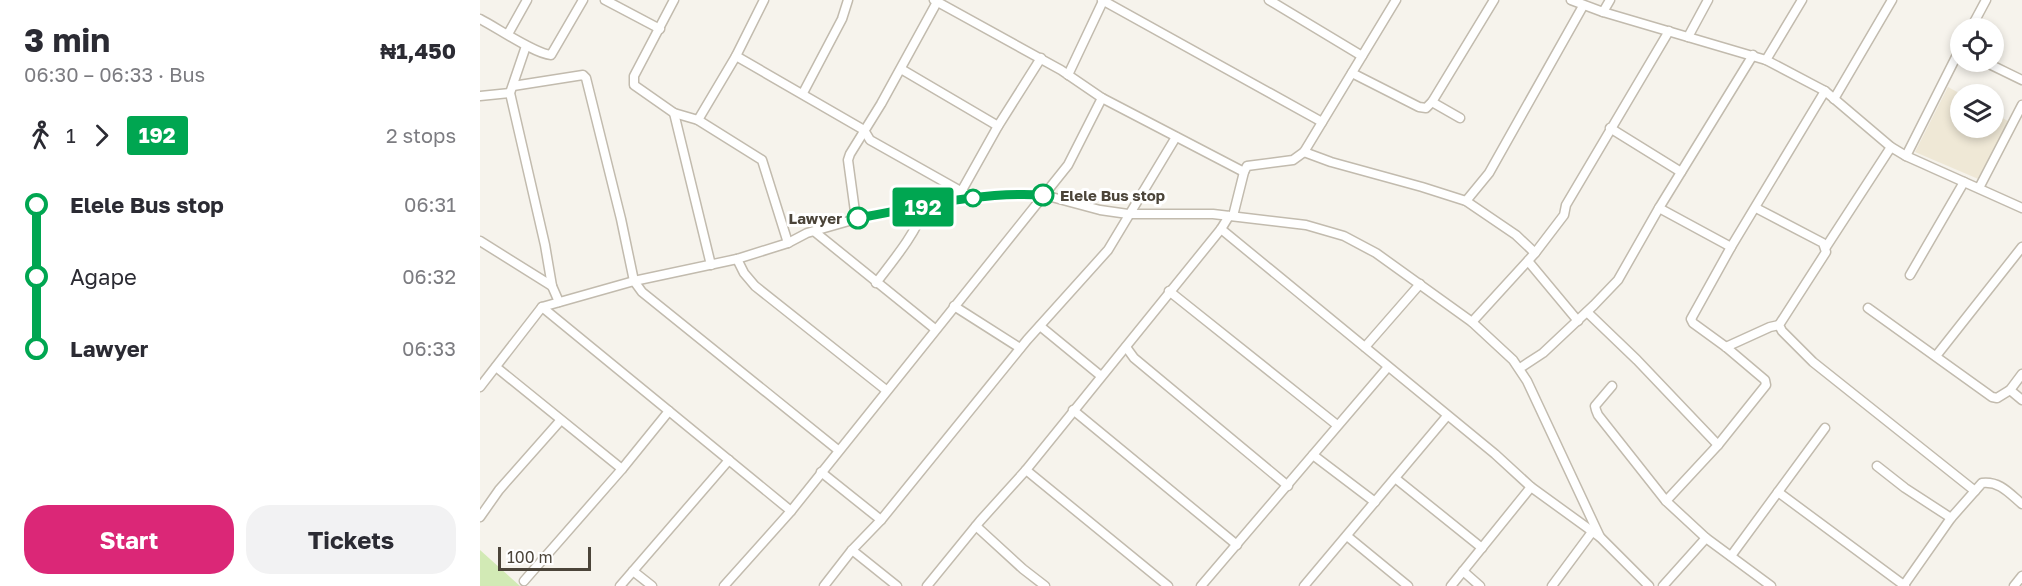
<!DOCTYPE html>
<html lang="en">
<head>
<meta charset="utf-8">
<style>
	body { margin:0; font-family:"Golos Text",sans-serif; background:#f2f2f3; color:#2b2b33; height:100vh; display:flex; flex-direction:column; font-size:22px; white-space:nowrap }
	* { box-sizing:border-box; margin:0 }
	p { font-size:20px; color:#7c7c81 }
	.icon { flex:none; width:33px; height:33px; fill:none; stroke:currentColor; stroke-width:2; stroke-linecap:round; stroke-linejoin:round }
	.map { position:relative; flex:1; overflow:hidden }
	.side { display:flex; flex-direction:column; background:#fff; width:480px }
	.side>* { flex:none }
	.badge { padding:0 12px; border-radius:4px; font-size:21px; line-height:39px }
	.controls { position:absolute; left:1470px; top:18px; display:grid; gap:12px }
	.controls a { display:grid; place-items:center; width:54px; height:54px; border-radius:50%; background:#fff; box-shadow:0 3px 9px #0003; font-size:30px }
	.scale { position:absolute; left:18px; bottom:15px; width:93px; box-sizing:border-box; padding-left:6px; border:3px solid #4b4439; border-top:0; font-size:16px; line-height:21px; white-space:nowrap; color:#4b4439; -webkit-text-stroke:4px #fff; paint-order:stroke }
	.map>.badge { position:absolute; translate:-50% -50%; box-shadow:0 0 0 3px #fff }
	.legs { display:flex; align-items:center; gap:9px; height:66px; padding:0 24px; font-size:20px }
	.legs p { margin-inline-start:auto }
	.headline { display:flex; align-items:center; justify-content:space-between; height:102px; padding:0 24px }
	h1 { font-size:33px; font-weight:700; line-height:45px }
	.action { display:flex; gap:12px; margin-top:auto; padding:12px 24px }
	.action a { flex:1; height:69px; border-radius:24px; background:#db2777; color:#fff; font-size:24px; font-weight:700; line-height:69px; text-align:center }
	.action a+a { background:#f2f2f3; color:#2b2b33 }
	ul { padding:0 24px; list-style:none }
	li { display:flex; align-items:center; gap:21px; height:72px; font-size:22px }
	li i { display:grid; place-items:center; width:9px; height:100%; margin:0 8px; background:currentColor }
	li i::after { content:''; width:15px; height:15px; margin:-8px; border:4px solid; border-radius:50%; background:#fff }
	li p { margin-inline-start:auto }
	li:first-child i { background:linear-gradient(#0000 50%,currentColor 0) }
	li:last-child i { background:linear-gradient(currentColor 50%,#0000 0) }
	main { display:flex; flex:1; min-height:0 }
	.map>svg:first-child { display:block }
</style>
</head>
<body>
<main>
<section class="side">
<div class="headline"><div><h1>3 min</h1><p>06:30 – 06:33 · Bus</p></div><b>₦1,450</b></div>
<div class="legs"><svg class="icon" aria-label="walk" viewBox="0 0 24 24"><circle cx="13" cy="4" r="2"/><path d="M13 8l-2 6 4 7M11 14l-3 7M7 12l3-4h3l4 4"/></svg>1<svg class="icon" aria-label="forward" viewBox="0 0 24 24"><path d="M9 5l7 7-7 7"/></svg><b class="badge" style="background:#00a651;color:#fff">192</b><p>2 stops</p></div>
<ul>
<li><i style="color:#00a651"></i><b>Elele Bus stop</b><p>06:31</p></li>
<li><i style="color:#00a651"></i><span>Agape</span><p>06:32</p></li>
<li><i style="color:#00a651"></i><b>Lawyer</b><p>06:33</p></li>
</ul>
<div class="action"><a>Start</a><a>Tickets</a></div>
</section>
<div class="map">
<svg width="1542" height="586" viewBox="0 0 1542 586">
	<rect width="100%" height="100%" fill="#f6f3ec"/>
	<path fill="#efe8d6" d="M 1468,87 L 1481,94 L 1480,128 L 1514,128 L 1514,113 L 1533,124 L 1503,181 L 1435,152 Z"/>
	<path fill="#d2eab5" d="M 0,550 L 40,586 L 0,586 Z"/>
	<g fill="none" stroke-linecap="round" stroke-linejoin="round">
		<defs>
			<g id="minor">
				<path d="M 125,0 L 180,29"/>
				<path d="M 194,0 L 154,76 L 154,85 L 194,113 L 231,265"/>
				<path d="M 454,0 L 581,70 L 622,98 L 764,172"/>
				<path d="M 622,0 L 842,122"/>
				<path d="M 789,0 L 882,56"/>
				<path d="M 1091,0 L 1123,12 L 1286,60 L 1345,91 L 1411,147 L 1426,156 L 1542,208"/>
				<path d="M 1123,12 L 1130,0"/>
				<path d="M 0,19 C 16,27 55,54 71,55 L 103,0"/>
				<path d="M 1491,28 L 1506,0"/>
				<path d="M 28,34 L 47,0"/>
				<path d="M 1208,37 L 1228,0"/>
				<path d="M 46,46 L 30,93 L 65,245 L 72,286"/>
				<path d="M 256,56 L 384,130 L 390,140 L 493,198"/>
				<path d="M 1286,60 L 1322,0"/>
				<path d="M 1505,62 L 1542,80"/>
				<path d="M 421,69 L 518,126"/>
				<path d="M 872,73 L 939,107 L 946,108 L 952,102 L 1014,0"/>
				<path d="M 588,75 L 623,1"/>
				<path d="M 33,86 L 103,75 L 106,78 L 141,219 L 154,281 L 162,292 L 358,450"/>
				<path d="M 323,93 L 362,19 L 368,0"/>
				<path d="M 0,96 L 30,93"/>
				<path d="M 1354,99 L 1412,0"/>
				<path d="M 952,102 L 980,118"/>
				<path d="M 194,113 L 218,120 L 256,56 L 284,0"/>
				<path d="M 218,120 L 282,160 L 308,243"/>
				<path d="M 1130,128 L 1201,172"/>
				<path d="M 824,152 L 851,162 L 942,187 L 986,201 L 1036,235 L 1055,253"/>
				<path d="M 1426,156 L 1480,49"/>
				<path d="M 1499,188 L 1542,105"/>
				<path d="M 481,192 L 518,126 L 561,58"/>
				<path d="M 986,201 L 1009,173 L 1103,6"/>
				<path d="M 1179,208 L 1251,247"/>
				<path d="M 1276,208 L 1343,243 L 1346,252 L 1299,325 L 1302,331 L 1333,362 L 1495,491"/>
				<path d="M 753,216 L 764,172 L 767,166 L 813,160 L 824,152 L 916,0"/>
				<path d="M 376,219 L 368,160 L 370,154 L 401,104 L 457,2"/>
				<path d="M 741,229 L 1015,454 L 1051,487 L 1120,537"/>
				<path d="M 335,232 L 455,329"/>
				<path d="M 0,241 L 72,286 L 79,302"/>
				<path d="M 1346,247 L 1411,147"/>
				<path d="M 257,259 L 264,273 L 275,286 L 406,390"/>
				<path d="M 1048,261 L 1098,321"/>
				<path d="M 1430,275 L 1484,182"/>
				<path d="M 396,283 C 415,258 434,236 445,207"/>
				<path d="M 689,291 L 857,425"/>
				<path d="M 474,306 L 540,348"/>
				<path d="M 62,307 L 311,511"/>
				<path d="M 1388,308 L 1512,397 L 1517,398 L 1530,390 L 1542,374"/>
				<path d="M 1107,312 L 1157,360 L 1238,445"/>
				<path d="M 992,322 L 1055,253 L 1084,215 L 1086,205 L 1189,31"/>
				<path d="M 560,326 L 621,376"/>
				<path d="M 646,347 L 654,358 L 808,486"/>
				<path d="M 885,347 L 940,284"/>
				<path d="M 1246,347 L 1290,327 L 1299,325"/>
				<path d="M 1456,356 L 1542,247"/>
				<path d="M 16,367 L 142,469"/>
				<path d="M 1040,368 L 1063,353 L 1114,305 L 1138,280 L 1179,208 L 1273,55"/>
				<path d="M 1132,386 L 1115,406 L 1116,410 L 1118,415 L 1186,501 L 1226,538 L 1291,586"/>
				<path d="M 0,387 L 62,307 L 154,281 L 257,259 L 308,243 L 327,233 L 376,219 L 493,198 L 527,194 L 564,195 L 620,210 L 648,214 L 733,214 L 826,225 L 864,236 L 896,253 L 992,322 L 1033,360 L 1047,381 L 1120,537 L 1169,586"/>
				<path d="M 1530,390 L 1542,400"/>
				<path d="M 593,410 L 757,545"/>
				<path d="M 833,455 L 895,502"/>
				<path d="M 1397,466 L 1425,488 L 1471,518"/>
				<path d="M 546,470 L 688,586"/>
				<path d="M 341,472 L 401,520"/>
				<path d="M 915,478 L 1002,548"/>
				<path d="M 1298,492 L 1425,586"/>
				<path d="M 1186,501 L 1238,445 L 1286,385 L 1285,380 L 1246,347 L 1213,323 L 1211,319 L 1251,247 L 1345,91"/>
				<path d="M 0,517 L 19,490 L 80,421"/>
				<path d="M 496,526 L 543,569 L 565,586"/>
				<path d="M 867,536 L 928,586"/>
				<path d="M 372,550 L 417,586"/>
				<path d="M 1251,556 L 1345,428"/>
				<path d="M 153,571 L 172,586"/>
				<path d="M 983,571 L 1000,586"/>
				<path d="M 44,581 L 142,469 L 189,411"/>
				<path d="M 1424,585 L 1471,518 L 1502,483 C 1520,481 1529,493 1542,504"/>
				<path d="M 140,586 L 249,460"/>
				<path d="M 244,586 L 311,511 L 588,165 L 622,98"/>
				<path d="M 344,586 L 372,550 L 401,520 L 547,340 L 628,250 L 696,137"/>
				<path d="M 447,586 L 500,521 L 546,470 L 741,229 L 749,216"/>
				<path d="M 721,586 L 908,367"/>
				<path d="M 824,586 L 967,416"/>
				<path d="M 971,586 L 1051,487"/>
				<path d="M 1072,586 L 1112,532"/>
				<path d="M 1183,586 L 1226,538"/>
				<path d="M 1534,586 L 1542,576"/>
			</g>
		</defs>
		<use href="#minor" stroke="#c2bbae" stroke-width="11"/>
		<use href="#minor" stroke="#fff" stroke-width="8"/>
	</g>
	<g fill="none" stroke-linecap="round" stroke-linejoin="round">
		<defs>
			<path id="line-1" d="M 378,218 C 440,207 501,191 563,195"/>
		</defs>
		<use href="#line-1" stroke="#fff" stroke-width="14"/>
		<use href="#line-1" stroke="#00a651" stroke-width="9"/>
	</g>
	<g fill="#fff" stroke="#00a651" stroke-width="3">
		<circle cx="563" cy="195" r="10"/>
		<circle cx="493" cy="198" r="8"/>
		<circle cx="378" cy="218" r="10"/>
	</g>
	<g text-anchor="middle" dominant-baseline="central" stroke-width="6" stroke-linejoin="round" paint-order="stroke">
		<g font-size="15" font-weight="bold" fill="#4b4439" stroke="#fff" text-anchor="start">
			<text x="580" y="195">Elele Bus stop</text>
			<text x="362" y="218" text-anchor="end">Lawyer</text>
		</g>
	</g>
</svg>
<div class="controls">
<a><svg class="icon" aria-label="locate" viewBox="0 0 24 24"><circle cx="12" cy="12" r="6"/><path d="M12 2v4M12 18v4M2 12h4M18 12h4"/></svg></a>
<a><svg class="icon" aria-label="layers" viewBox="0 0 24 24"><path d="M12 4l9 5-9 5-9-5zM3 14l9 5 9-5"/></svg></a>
</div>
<div class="scale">100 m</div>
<b class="badge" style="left:443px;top:207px;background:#00a651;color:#fff">192</b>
</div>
</main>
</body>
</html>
